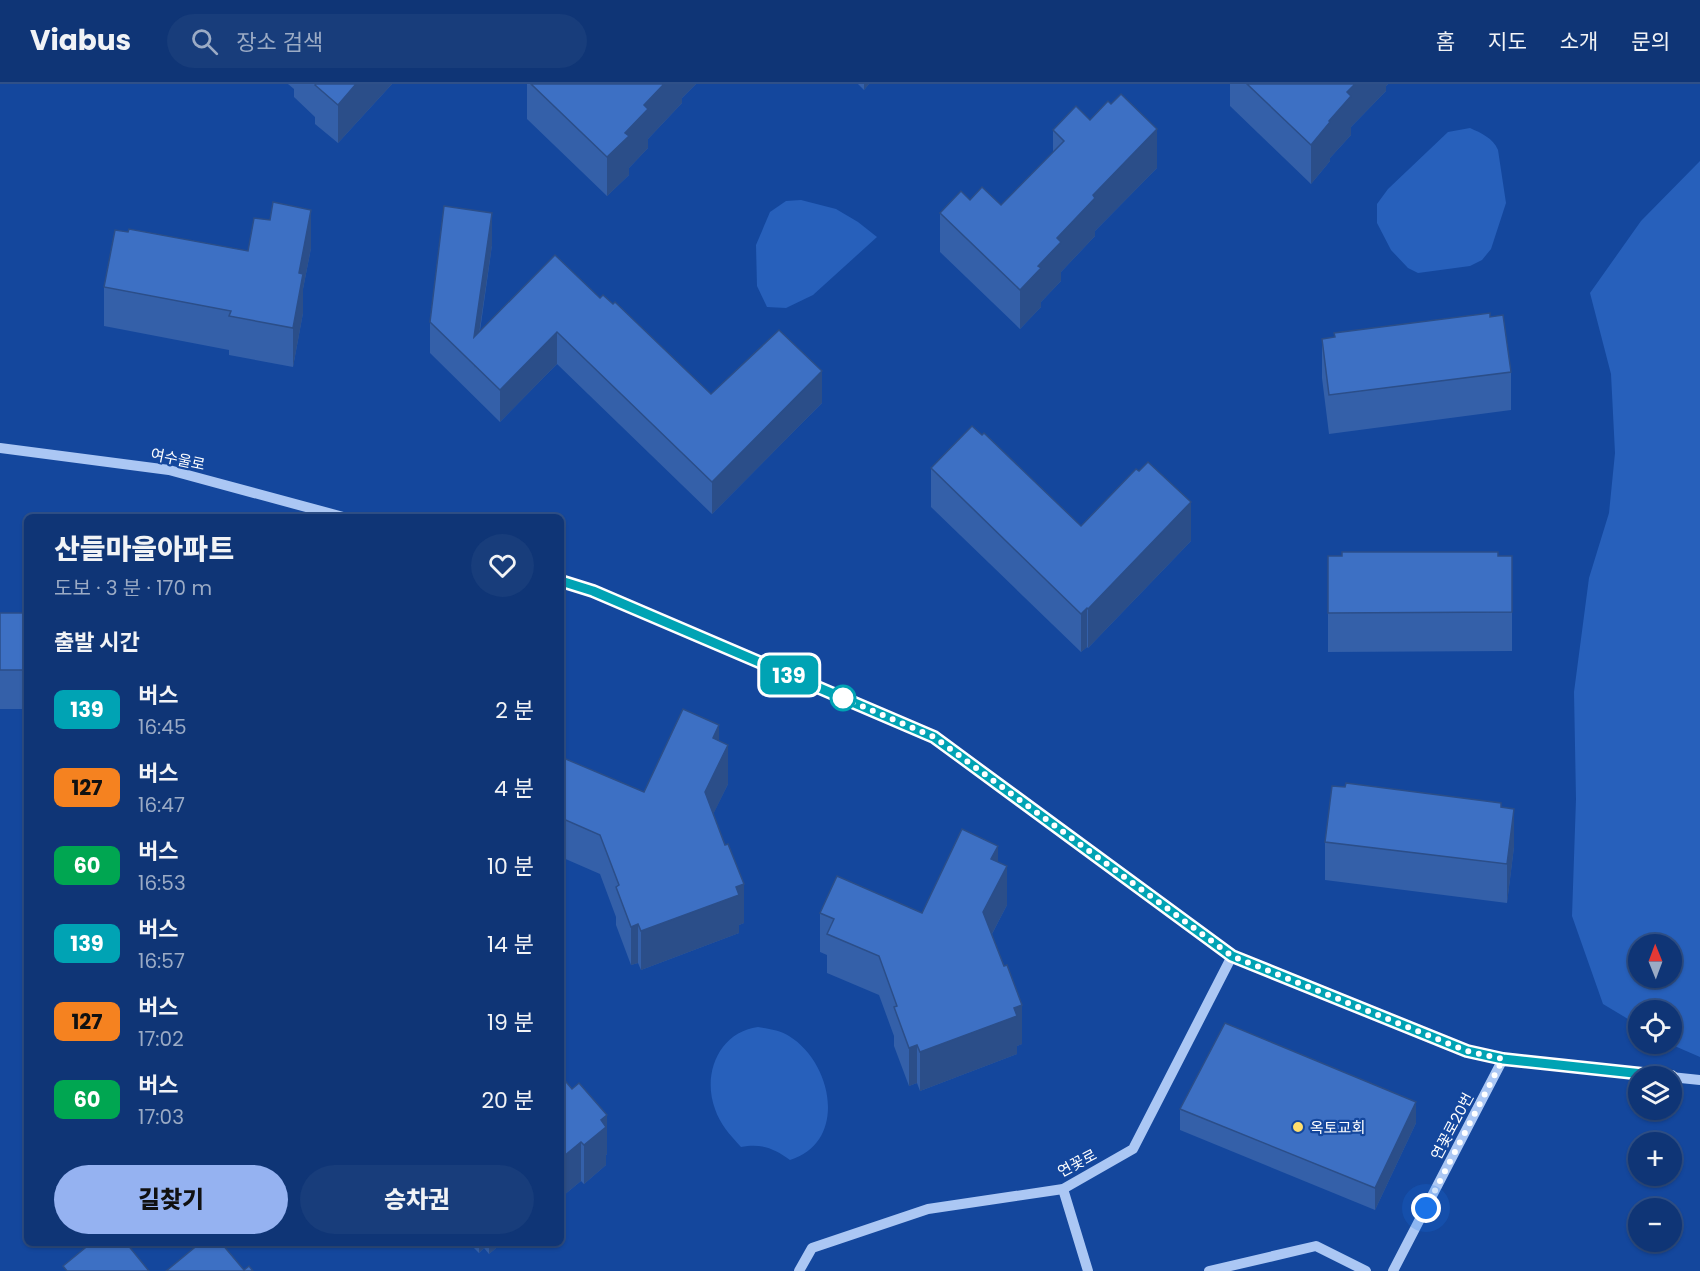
<!DOCTYPE html>
<html lang="ko">
<head>
<meta charset="utf-8">
<style>
	body { margin:0; font-family:Poppins,"Noto Sans KR",sans-serif; background:#183d7b; color:#f1f3f6; height:100vh; display:flex; flex-direction:column; font-size:22px; white-space:nowrap }
	* { box-sizing:border-box; margin:0 }
	p { font-size:20px; color:#9babc5 }
	.icon { flex:none; width:33px; height:33px; fill:none; stroke:currentColor; stroke-width:2; stroke-linecap:round; stroke-linejoin:round }
	.map { position:relative; flex:1; overflow:hidden }
	.sheet { position:absolute; left:24px; top:430px; width:540px; height:732px; display:flex; flex-direction:column; background:#0f3576; border-radius:9px; box-shadow:0 2px 4px #0004,0 0 0 2px #2f5088 }
	.sheet>* { flex:none }
	.badge { padding:0 12px; border-radius:9px; font-size:21px; line-height:39px }
	.needle { width:39px; rotate:359deg }
	.buttons { position:absolute; left:1628px; top:850px; display:grid; gap:12px }
	.buttons a { display:grid; place-items:center; width:54px; height:54px; border-radius:50%; background:#0f3576; box-shadow:0 2px 4px #0004,0 0 0 2px #2f5088; font-size:30px }
	.you { position:absolute; width:30px; height:30px; margin:-15px; border:4px solid #fff; border-radius:50%; background:#1a73e8; box-shadow:0 0 0 9px #1a73e833 }
	.map>.badge { position:absolute; translate:-50% -50%; box-shadow:0 0 0 3px #fff }
	h2 { padding:0 30px; font-size:22px; line-height:54px }
	.round { display:grid; place-items:center; flex:none; width:63px; height:63px; border-radius:32px; background:#183d7b }
	.head { display:flex; align-items:center; justify-content:space-between; height:102px; padding:0 30px }
	h1 { font-size:28px; font-weight:800; line-height:45px }
	.primary-button { display:flex; gap:12px; margin-top:auto; padding:12px 30px }
	.primary-button a { flex:1; height:69px; border-radius:36px; background:#95b2f1; color:#111; font-size:24px; font-weight:800; line-height:69px; text-align:center }
	.primary-button a+a { background:#183d7b; color:#f1f3f6 }
	ul { padding:0; list-style:none }
	li { display:flex; align-items:center; gap:18px; height:78px; padding:0 30px }
	li div { flex:1 }
	li b { display:block; font-size:22px }
	li em { font-style:normal }
	li .badge { min-width:66px; font-weight:700; text-align:center }
	header { display:flex; align-items:center; gap:36px; box-sizing:border-box; height:84px; padding:0 30px; background:#0f3576; border-bottom:2px solid #2f5088 }
	header strong { font-size:28px }
	nav { display:flex; gap:33px; margin-inline-start:auto; font-size:21px }
	.search { width:420px; height:54px; background:#183d7b; display:flex; align-items:center; gap:15px; box-sizing:border-box; padding:0 21px; border-radius:33px; color:#9babc5; font-size:22px }
	.map>svg:first-child { display:block }
</style>
</head>
<body>
<header>
<strong>Viabus</strong>
<div class="search"><svg class="icon" aria-label="search" viewBox="0 0 24 24"><circle cx="10" cy="10" r="6"/><path d="M15 15l6 6"/></svg>장소 검색</div>
<nav><a>홈</a><a>지도</a><a>소개</a><a>문의</a></nav>
</header>
<div class="map">
<svg width="1700" height="1187" viewBox="0 0 1700 1187">
	<rect width="100%" height="100%" fill="#14479d"/>
	<g fill="#2760bb" fill-rule="evenodd">
		<path d="M 1470,44 C 1481,49 1493,54 1498,66 L 1506,119 L 1491,165 L 1482,176 L 1470,182 L 1418,189 L 1408,184 L 1391,166 L 1377,139 L 1377,120 L 1388,105 L 1448,48 Z"/>
		<path d="M 1700,77 L 1700,973 L 1670,960 L 1671,927 L 1638,927 L 1638,941 L 1603,920 L 1572,832 L 1576,715 L 1574,608 L 1589,494 L 1609,429 L 1615,369 L 1611,290 L 1590,209 L 1641,137 ZM 1638,861 L 1671,861 L 1671,894 L 1638,894 Z"/>
		<path d="M 801,116 L 836,125 L 858,138 L 877,153 L 813,211 L 786,224 L 767,223 L 757,202 L 756,161 L 770,128 L 786,117 Z"/>
		<path d="M 758,943 C 769,945 780,946 789,952 C 833,979 848,1058 790,1076 C 774,1064 760,1059 741,1063 C 730,1051 720,1040 715,1025 C 702,990 719,948 758,943 Z"/>
	</g>
	<g fill="none" stroke-linecap="round" stroke-linejoin="round">
		<g stroke="#abc7f4" stroke-width="10">
			<path d="M 0,364 L 169,386 L 347,434"/>
			<path d="M 561,497 L 593,507 L 934,653 L 1232,872 L 1467,967 L 1503,975 L 1671,993"/>
			<path d="M 1671,993 L 1700,996"/>
			<path d="M 1063,1105 L 1088,1187"/>
			<path d="M 799,1187 L 812,1164 L 928,1125 L 1063,1105 L 1133,1065 L 1232,872"/>
			<path d="M 1209,1187 L 1316,1162 L 1366,1187"/>
			<path d="M 1393,1187 L 1503,975"/>
		</g>
	</g>
	<g fill="#3460a9">
		<path d="M 288,0 L 392,0 L 338,59 L 315,40 L 315,33 L 294,13 L 294,5 Z"/>
		<path d="M 527,0 L 696,0 L 682,14 L 682,19 L 648,55 L 648,64 L 629,84 L 629,91 L 607,112 L 527,35 Z"/>
		<path d="M 858,0 L 869,0 L 864,6 Z"/>
		<path d="M 1230,0 L 1388,0 L 1386,2 L 1386,7 L 1351,43 L 1351,51 L 1330,74 L 1330,77 L 1311,100 L 1230,22 Z"/>
		<path d="M 1090,36 L 1157,84 L 1095,147 L 1095,152 L 1061,188 L 1061,197 L 1041,218 L 1041,223 L 1020,245 L 940,168 L 940,129 L 970,116 L 1001,121 L 1053,68 L 1053,46 Z"/>
		<path d="M 492,161 L 480,247 L 600,214 L 711,310 L 822,319 L 712,430 L 557,280 L 500,338 L 430,269 L 430,238 Z"/>
		<path d="M 311,164 L 303,205 L 303,229 L 293,283 L 229,271 L 229,266 L 104,242 L 104,203 L 248,167 Z"/>
		<path d="M 1490,233 L 1511,288 L 1511,326 L 1329,350 L 1322,294 L 1322,255 L 1334,253 L 1334,249 Z"/>
		<path d="M 931,384 L 1081,442 L 1191,457 L 1088,564 L 1087,563 L 1081,568 L 931,423 Z"/>
		<path d="M 1328,472 L 1512,472 L 1512,567 L 1328,568 Z"/>
		<rect x="0" y="529" width="27" height="96"/>
		<path d="M 719,657 L 728,700 L 713,730 L 744,839 L 739,841 L 739,849 L 641,886 L 638,879 L 631,881 L 616,841 L 616,833 L 600,790 L 561,773 L 561,673 L 644,708 Z"/>
		<path d="M 1501,723 L 1514,763 L 1507,819 L 1325,796 L 1325,758 Z"/>
		<path d="M 1007,821 L 992,850 L 1022,960 L 1017,962 L 1017,970 L 920,1007 L 917,999 L 909,1002 L 894,962 L 894,952 L 879,911 L 827,889 L 827,871 L 820,868 L 820,829 L 922,829 Z"/>
		<path d="M 561,992 L 607,1070 L 606,1071 L 606,1081 L 584,1100 L 581,1097 L 564,1111 L 561,1108 Z"/>
		<path d="M 1180,1025 L 1416,1039 L 1375,1126 L 1180,1046 Z"/>
		<path d="M 470,1160 L 501,1160 L 489,1170 L 484,1164 L 479,1169 Z"/>
	</g>
	<g fill="#2b4e89">
		<path d="M 356,0 L 392,0 L 338,59 L 338,21 Z"/>
		<path d="M 664,0 L 696,0 L 682,14 L 682,19 L 648,55 L 648,64 L 629,84 L 629,91 L 607,112 L 607,73 L 625,49 L 644,21 Z"/>
		<path d="M 864,0 L 869,0 L 864,6 Z"/>
		<path d="M 1355,0 L 1388,0 L 1386,2 L 1386,7 L 1351,43 L 1351,51 L 1330,74 L 1330,77 L 1311,100 L 1311,61 L 1329,37 L 1347,8 Z"/>
		<path d="M 1157,45 L 1157,84 L 1095,147 L 1095,152 L 1061,188 L 1061,197 L 1041,218 L 1041,223 L 1020,245 L 1020,206 L 1038,182 L 1057,154 L 1093,111 Z"/>
		<path d="M 311,126 L 311,164 L 303,205 L 303,229 L 293,283 L 293,244 L 299,189 Z"/>
		<path d="M 492,129 L 492,161 L 474,284 L 474,253 Z"/>
		<path d="M 557,248 L 557,280 L 500,338 L 500,306 Z"/>
		<path d="M 822,287 L 822,319 L 712,430 L 712,398 Z"/>
		<path d="M 1191,418 L 1191,457 L 1088,564 L 1088,525 Z"/>
		<path d="M 1087,524 L 1087,563 L 1081,568 L 1081,530 Z"/>
		<path d="M 719,641 L 719,680 L 728,661 L 728,700 L 705,747 L 705,708 L 713,654 Z"/>
		<path d="M 1514,725 L 1514,763 L 1507,819 L 1507,780 Z"/>
		<path d="M 998,762 L 998,799 L 1007,782 L 1007,821 L 983,867 L 983,828 L 991,775 Z"/>
		<path d="M 744,800 L 744,839 L 739,841 L 739,849 L 641,886 L 641,847 Z"/>
		<path d="M 638,840 L 638,879 L 631,881 L 631,843 Z"/>
		<path d="M 1022,921 L 1022,960 L 1017,962 L 1017,970 L 920,1007 L 920,968 Z"/>
		<path d="M 917,961 L 917,999 L 909,1002 L 909,964 Z"/>
		<path d="M 1416,1018 L 1416,1039 L 1375,1126 L 1375,1104 Z"/>
		<path d="M 607,1031 L 607,1070 L 606,1071 L 606,1081 L 584,1100 L 584,1061 L 601,1036 Z"/>
		<path d="M 581,1058 L 581,1097 L 564,1111 L 564,1072 Z"/>
		<path d="M 479,1160 L 484,1160 L 484,1164 L 479,1169 Z"/>
		<path d="M 489,1160 L 501,1160 L 489,1170 Z"/>
	</g>
	<g fill="#3d70c4" stroke="#2b4e89" stroke-width="1.5">
		<path d="M 316,0 L 356,0 L 338,21 L 315,1 Z"/>
		<path d="M 531,0 L 664,0 L 644,21 L 648,25 L 625,49 L 629,52 L 607,73 Z"/>
		<path d="M 1247,0 L 1355,0 L 1347,8 L 1351,12 L 1329,37 L 1330,38 L 1311,61 Z"/>
		<path d="M 1121,10 L 1157,45 L 1093,111 L 1095,114 L 1057,154 L 1061,158 L 1038,182 L 1041,184 L 1020,206 L 940,129 L 961,107 L 970,116 L 982,103 L 1001,121 L 1064,57 L 1053,46 L 1076,22 L 1090,36 L 1108,17 L 1111,20 Z"/>
		<path d="M 273,118 L 311,126 L 299,189 L 303,190 L 293,244 L 229,232 L 231,227 L 104,203 L 115,146 L 128,148 L 129,145 L 248,167 L 254,134 L 270,136 Z"/>
		<path d="M 444,122 L 492,129 L 474,253 L 555,171 L 600,214 L 603,211 L 613,220 L 615,218 L 711,310 L 779,246 L 822,287 L 712,398 L 557,248 L 500,306 L 430,238 Z"/>
		<path d="M 1490,229 L 1490,233 L 1503,231 L 1511,288 L 1329,311 L 1322,255 L 1335,253 L 1334,249 Z"/>
		<path d="M 972,342 L 982,351 L 984,349 L 1081,442 L 1136,385 L 1139,387 L 1148,378 L 1191,418 L 1088,525 L 1087,524 L 1081,530 L 931,384 Z"/>
		<path d="M 1342,468 L 1498,468 L 1498,472 L 1512,472 L 1512,528 L 1328,529 L 1328,472 L 1342,472 Z"/>
		<rect x="0" y="529" width="27" height="57"/>
		<path d="M 683,625 L 719,641 L 713,654 L 728,661 L 705,708 L 725,761 L 728,760 L 744,800 L 736,803 L 739,811 L 641,847 L 638,840 L 631,843 L 616,803 L 619,801 L 600,751 L 561,734 L 561,673 L 644,708 Z"/>
		<path d="M 1346,699 L 1501,719 L 1501,723 L 1514,725 L 1507,780 L 1325,758 L 1332,702 L 1345,703 Z"/>
		<path d="M 962,745 L 998,762 L 991,775 L 1007,782 L 983,828 L 1004,882 L 1007,881 L 1022,921 L 1014,924 L 1017,932 L 920,968 L 917,961 L 909,964 L 894,923 L 897,922 L 879,872 L 827,850 L 834,835 L 820,829 L 837,792 L 922,829 Z"/>
		<path d="M 1225,939 L 1416,1018 L 1375,1104 L 1180,1025 Z"/>
		<path d="M 561,992 L 572,1005 L 579,999 L 607,1031 L 601,1036 L 606,1043 L 584,1061 L 581,1058 L 564,1072 L 561,1070 Z"/>
		<path d="M 90,1160 L 127,1160 L 149,1187 L 67,1187 L 63,1182 Z"/>
		<path d="M 199,1160 L 222,1160 L 244,1186 L 249,1182 L 253,1187 L 166,1187 Z"/>
	</g>
	<g fill="none" stroke-linecap="round" stroke-linejoin="round">
		<defs>
			<path id="line" d="M 561,497 L 593,507 L 934,653 L 1232,872 L 1467,967 L 1503,975 L 1671,993"/>
		</defs>
		<use href="#line" stroke="#fff" stroke-width="14"/>
		<use href="#line" stroke="#00a3b4" stroke-width="9"/>
		<path stroke="#fff" stroke-width="6" stroke-dasharray="0 10.8" d="M 843,614 L 934,653 L 1232,872 L 1467,967 L 1503,975 L 1426,1124"/>
	</g>
	<circle fill="#fff" stroke="#00a3b4" stroke-width="3" cx="843" cy="614" r="12"/>
	<circle fill="#ffde6d" stroke="#14479d" stroke-width="2" cx="1298" cy="1043" r="6"/>
	<g text-anchor="middle" dominant-baseline="central" stroke-width="4.5" stroke-linejoin="round" paint-order="stroke">
		<g font-size="15" fill="#fff" stroke="#14479d">
			<text transform="translate(178 375) rotate(12)">여수울로</text>
			<text transform="translate(1452 1042) rotate(-62)">연꽃로20번</text>
			<text transform="translate(1077 1079) rotate(-28)">연꽃로</text>
		</g>
		<g font-size="15" fill="#fff" stroke="#14479d" text-anchor="start">
			<text x="1310" y="1043">옥토교회</text>
		</g>
	</g>
</svg>
<div class="buttons">
<a><svg class="needle" viewBox="-14 -14 28 28"><path d="M0-13l5 13h-10z" fill="#e53935"/><path d="M0 13l5-13h-10z" fill="#9babc5"/></svg></a>
<a><svg class="icon" aria-label="locate" viewBox="0 0 24 24"><circle cx="12" cy="12" r="6"/><path d="M12 2v4M12 18v4M2 12h4M18 12h4"/></svg></a>
<a><svg class="icon" aria-label="layers" viewBox="0 0 24 24"><path d="M12 4l9 5-9 5-9-5zM3 14l9 5 9-5"/></svg></a>
<a>+</a>
<a>−</a>
</div>
<div class="you" style="left:1426px;top:1124px"></div>
<b class="badge" style="left:789px;top:591px;background:#00a3b4;color:#fff">139</b>
<section class="sheet">
<div class="head"><div><h1>산들마을아파트</h1><p>도보 · 3 분 · 170 m</p></div><a class="round"><svg class="icon" aria-label="heart" viewBox="0 0 24 24"><path d="M12 20l-8-8c-3-5 5-10 8-4 3-6 11-1 8 4z"/></svg></a></div>
<h2>출발 시간</h2>
<ul>
<li><span class="badge" style="background:#00a3b4;color:#fff">139</span><div><b>버스</b><p>16:45</p></div><em>2 분</em></li>
<li><span class="badge" style="background:#f58220;color:#111">127</span><div><b>버스</b><p>16:47</p></div><em>4 분</em></li>
<li><span class="badge" style="background:#00a651;color:#fff">60</span><div><b>버스</b><p>16:53</p></div><em>10 분</em></li>
<li><span class="badge" style="background:#00a3b4;color:#fff">139</span><div><b>버스</b><p>16:57</p></div><em>14 분</em></li>
<li><span class="badge" style="background:#f58220;color:#111">127</span><div><b>버스</b><p>17:02</p></div><em>19 분</em></li>
<li><span class="badge" style="background:#00a651;color:#fff">60</span><div><b>버스</b><p>17:03</p></div><em>20 분</em></li>
</ul>
<div class="primary-button"><a>길찾기</a><a>승차권</a></div>
</section>
</div>
</body>
</html>
